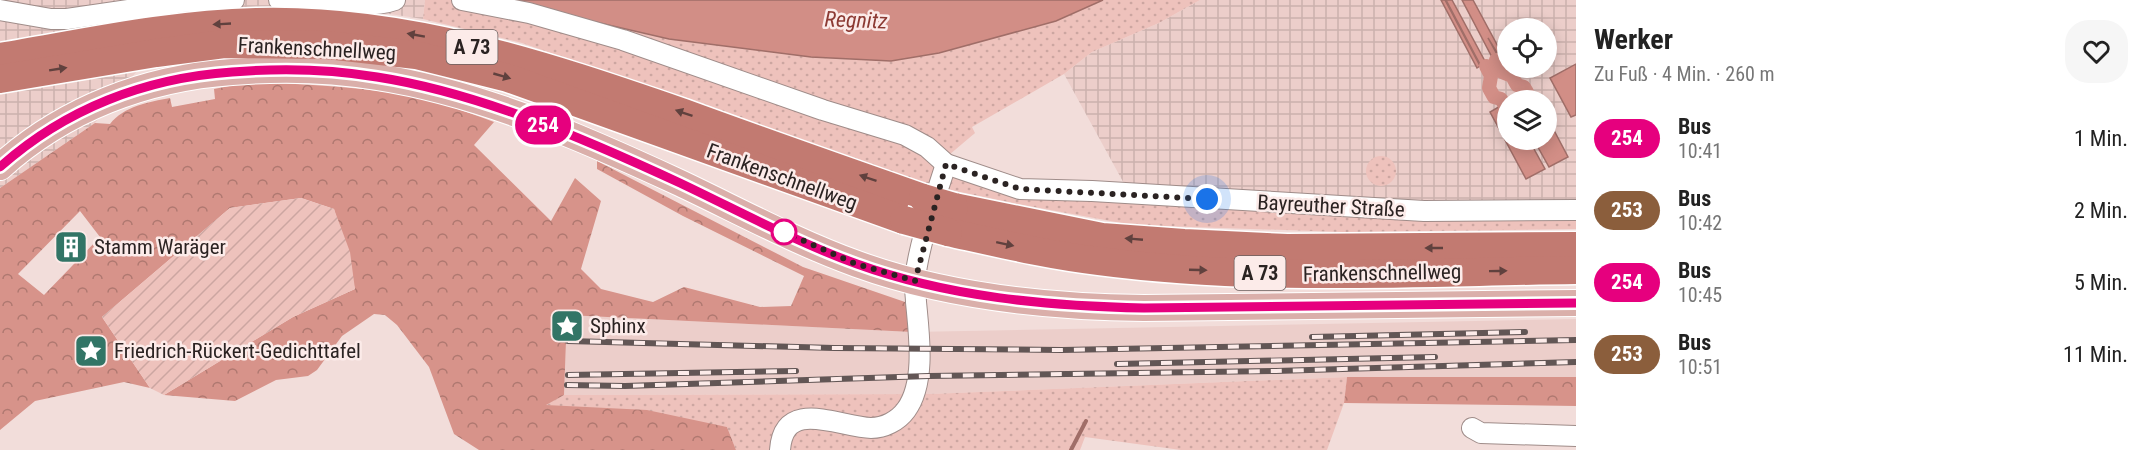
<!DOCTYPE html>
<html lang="de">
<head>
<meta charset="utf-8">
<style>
	body { margin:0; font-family:"Roboto Condensed",sans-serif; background:#f6f6f6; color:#222; height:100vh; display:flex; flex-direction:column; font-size:22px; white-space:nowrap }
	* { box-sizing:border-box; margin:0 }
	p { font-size:20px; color:#767676 }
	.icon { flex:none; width:33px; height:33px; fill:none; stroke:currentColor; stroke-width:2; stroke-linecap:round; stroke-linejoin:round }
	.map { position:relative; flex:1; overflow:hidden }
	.side { display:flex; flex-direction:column; background:#fff; width:570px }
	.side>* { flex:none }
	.badge { padding:0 12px; border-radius:20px; font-size:21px; line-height:39px }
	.tools { position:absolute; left:1497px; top:18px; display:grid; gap:12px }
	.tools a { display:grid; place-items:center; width:60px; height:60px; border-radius:50%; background:#fff; box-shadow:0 3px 15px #0003; font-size:30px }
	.you { position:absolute; width:30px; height:30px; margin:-15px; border:4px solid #fff; border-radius:50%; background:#1a73e8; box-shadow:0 0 0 9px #1a73e833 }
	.map>.badge { position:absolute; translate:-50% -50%; box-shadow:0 0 0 3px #fff }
	.round { display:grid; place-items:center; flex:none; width:63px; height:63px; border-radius:24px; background:#f6f6f6 }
	.summary { display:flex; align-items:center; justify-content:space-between; height:102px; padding:0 18px }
	h1 { font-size:28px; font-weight:700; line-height:45px }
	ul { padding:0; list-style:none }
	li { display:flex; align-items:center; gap:18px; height:72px; padding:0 18px }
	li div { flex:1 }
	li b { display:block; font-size:22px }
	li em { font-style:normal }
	li .badge { min-width:66px; font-weight:700; text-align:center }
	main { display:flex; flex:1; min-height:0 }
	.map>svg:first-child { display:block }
</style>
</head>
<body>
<main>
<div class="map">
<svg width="1576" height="450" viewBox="0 0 1576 450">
	<defs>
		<pattern id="industrial-grid" width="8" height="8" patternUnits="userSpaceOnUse" patternTransform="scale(1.5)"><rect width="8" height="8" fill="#ecceca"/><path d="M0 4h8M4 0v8" fill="none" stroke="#cbb1ad"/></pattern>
		<pattern id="grass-dots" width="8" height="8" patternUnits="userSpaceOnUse" patternTransform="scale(1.5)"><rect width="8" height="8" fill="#eec2bc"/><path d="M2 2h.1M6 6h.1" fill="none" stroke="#cca6a1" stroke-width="1.8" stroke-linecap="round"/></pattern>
		<pattern id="forest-crowns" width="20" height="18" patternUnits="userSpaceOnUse" patternTransform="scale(1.5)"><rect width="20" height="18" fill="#d7938a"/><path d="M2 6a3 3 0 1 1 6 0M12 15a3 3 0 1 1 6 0" fill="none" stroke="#af7870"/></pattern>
		<pattern id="garden-furrows" width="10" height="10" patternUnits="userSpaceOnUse" patternTransform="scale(1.5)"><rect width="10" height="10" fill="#eec2bc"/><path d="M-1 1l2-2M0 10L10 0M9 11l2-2" fill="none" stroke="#cca6a1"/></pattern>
	</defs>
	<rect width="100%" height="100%" fill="#f2ddda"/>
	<path fill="#ecceca" d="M 567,315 L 912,332 L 1576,319 L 1576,377 L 1347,377 L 929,394 L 564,395 Z"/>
	<g fill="url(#industrial-grid)" fill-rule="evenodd">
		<path d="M 0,0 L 425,0 L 423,19 L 363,10 L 250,7 L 183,14 L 95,123 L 0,188 Z"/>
		<path d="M 1200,0 L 1576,0 L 1576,207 L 1427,207 L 1127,189 L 1064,74 L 1092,52 L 1159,23 ZM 1508,28 L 1546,28 L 1546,68 L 1508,68 ZM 1508,100 L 1546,100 L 1546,140 L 1508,140 Z"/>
	</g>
	<g fill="url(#grass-dots)">
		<path d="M 425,0 L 500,0 L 669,39 L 811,57 L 891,61 L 939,53 L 1056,21 L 1103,0 L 1200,0 L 1159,23 L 1092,52 L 1064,74 L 972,127 L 975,133 L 949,155 L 1021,184 L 1299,199 L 1576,207 L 1576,229 L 1343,232 L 1132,225 L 1018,204 L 936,187 L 522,43 L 423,19 Z"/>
		<circle cx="1381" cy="171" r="15"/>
		<path d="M 1347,377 L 1344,403 L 1327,450 L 1181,450 L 1085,437 L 1080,450 L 736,450 L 727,427 L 544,405 L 564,395 L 929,394 Z"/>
	</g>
	<g fill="url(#forest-crowns)" fill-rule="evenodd">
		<path d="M 250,82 C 300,84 351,86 401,94 C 433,99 464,111 494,122 L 474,145 L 551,221 L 575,178 L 601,201 L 581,269 L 601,289 L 653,302 L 684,287 L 760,307 L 791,306 L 804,276 L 683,216 L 597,169 L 597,161 L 803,267 L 905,302 L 912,332 L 567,315 L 564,395 L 546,405 L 647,410 L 727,427 L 736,450 L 479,450 L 454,434 L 429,367 L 397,325 L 385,315 L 374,314 L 342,336 L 317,370 L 308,376 L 276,380 L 235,401 L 164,395 L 293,317 L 355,289 L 334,209 L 301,198 L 230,208 L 102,317 L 150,388 L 124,382 L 35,401 L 0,430 L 0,188 L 95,123 L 110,124 C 124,106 149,102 170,98 L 172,107 L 215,99 L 214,89 ZM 80,211 L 100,237 L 44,295 L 18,274 Z"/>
		<path d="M 1347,377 L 1576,377 L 1576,406 L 1344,403 Z"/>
	</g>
	<path fill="url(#garden-furrows)" d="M 301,198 L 334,209 L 350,252 L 355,289 L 293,317 L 164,395 L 150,388 L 102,317 L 230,208 Z"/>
	<g fill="#d28e86" stroke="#a06e68" stroke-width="1.5">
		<path d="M 500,0 L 1103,0 L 1056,21 L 939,53 L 891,61 L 811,57 L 669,39 Z"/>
		<path d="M 1441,0 L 1445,0 L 1480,66 L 1477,68 Z"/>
		<path d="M 1446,0 L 1452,0 L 1487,65 L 1482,68 Z"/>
		<path d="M 1462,0 L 1473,0 L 1502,54 L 1499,56 L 1488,38 L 1499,58 L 1494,61 Z"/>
		<path d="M 1576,64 L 1576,115 L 1571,117 L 1550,78 Z"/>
		<path d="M 1507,102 L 1508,140 L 1529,140 L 1545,169 L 1526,179 L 1490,112 Z"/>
		<path d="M 1547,117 L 1568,157 L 1549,167 L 1534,140 L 1546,140 Z"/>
	</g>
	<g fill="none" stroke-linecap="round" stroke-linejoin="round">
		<path stroke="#a06e68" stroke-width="4" d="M 1071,450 L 1086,421"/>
		<g stroke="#d28e86" stroke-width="14">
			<path d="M 1496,60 L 1502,72 L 1512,76 L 1517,85 L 1524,87 L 1527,92"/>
			<path d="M 1486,66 L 1491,76 L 1489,88 L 1494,97 L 1501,99 L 1504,104"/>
		</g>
		<defs>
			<g id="minor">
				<path d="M 279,0 C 311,1 368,10 395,0"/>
				<path d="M 462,0 L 529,13 L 623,40 L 823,110 L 905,135 L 927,147 L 946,164 L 1020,189 L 1092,191 L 1424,211 L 1576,210"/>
				<path d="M 0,10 L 51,19 L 67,19 L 182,2 L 234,0"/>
				<path d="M 1472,428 L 1481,433 L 1576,436"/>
				<path d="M 780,450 C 784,396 841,428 871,428 C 884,428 898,421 906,410 C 926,383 919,334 916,302 C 916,295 914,287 915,279 C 919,243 935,199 946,164"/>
			</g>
			<path id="major" d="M 0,167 C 64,109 146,78 232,72 C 280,68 329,69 377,77 C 481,93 585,139 680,183 C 739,211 796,242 857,264 C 948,297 1047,307 1144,308 L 1576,303"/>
			<g id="highway">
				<path d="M 0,57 C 84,43 170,24 256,22 C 405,18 545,65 684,113 C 763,142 843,170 923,198"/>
				<path d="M 0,79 L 156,53 L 224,44 L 327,45 L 416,55 L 508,78 L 904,220"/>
				<path d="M 954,207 L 1102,237 L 1184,243 L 1287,248 L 1576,246"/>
				<path d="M 948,232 C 998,243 1048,255 1099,261 C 1257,282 1418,272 1576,270"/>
			</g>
		</defs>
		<use href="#minor" stroke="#9f8c89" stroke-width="22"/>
		<use href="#major" stroke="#fff" stroke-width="28"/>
		<use href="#highway" stroke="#fff" stroke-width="31"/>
		<use href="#minor" stroke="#fff" stroke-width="20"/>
		<use href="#major" stroke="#daafaa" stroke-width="26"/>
		<use href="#highway" stroke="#c27a71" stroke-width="28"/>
		<defs>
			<g id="rail">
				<path d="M 1312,337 L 1525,332"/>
				<path d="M 568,341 L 834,348 L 1062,350 L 1576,340"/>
				<path d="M 1117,364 L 1435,357"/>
				<path d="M 568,375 L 796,371"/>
				<path d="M 567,385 L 625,386 L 929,376 L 1276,371 L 1576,362"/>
			</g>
		</defs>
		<use href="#rail" stroke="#625655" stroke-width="6"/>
		<use href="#rail" stroke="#fcebe9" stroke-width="4" stroke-dasharray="11" stroke-linecap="butt"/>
		<defs>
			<g id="highway-bridge">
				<path d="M 923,198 L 954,207"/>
				<path d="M 904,220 L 948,232"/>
			</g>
		</defs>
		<use href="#highway-bridge" stroke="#fff" stroke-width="31" stroke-linecap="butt"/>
		<use href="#highway-bridge" stroke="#c27a71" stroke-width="28"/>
	</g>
	<defs><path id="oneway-solid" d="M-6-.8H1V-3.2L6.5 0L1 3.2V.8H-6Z" transform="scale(1.5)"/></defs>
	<g fill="#60413e">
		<use href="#oneway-solid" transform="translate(222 24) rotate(177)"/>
		<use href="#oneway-solid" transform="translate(416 35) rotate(-170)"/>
		<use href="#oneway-solid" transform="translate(58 69) rotate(-9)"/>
		<use href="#oneway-solid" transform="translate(502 76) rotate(16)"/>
		<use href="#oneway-solid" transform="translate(684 113) rotate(-161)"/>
		<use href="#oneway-solid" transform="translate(868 178) rotate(-161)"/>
		<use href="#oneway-solid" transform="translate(1134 239) rotate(-175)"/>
		<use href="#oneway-solid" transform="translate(1005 244) rotate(12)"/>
		<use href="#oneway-solid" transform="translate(1434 248) rotate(180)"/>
		<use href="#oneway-solid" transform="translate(1198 270) rotate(2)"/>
		<use href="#oneway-solid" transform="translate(1498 271) rotate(-1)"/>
	</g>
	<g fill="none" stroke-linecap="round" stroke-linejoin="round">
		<defs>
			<path id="line" d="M 0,167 C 65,109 145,78 232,72 C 280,68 329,69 377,77 C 480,93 585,139 680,183 C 739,211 796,242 857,264 C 948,297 1047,306 1144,308 L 1576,303"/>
		</defs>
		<use href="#line" stroke="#fff" stroke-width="14"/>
		<use href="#line" stroke="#e6007e" stroke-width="9"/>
		<path stroke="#2b2322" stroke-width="6" stroke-dasharray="0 10.8" d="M 784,232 L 856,264 L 915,281 L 946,164 L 1020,189 L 1207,199"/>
	</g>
	<defs>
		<symbol id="building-square" viewBox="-11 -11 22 22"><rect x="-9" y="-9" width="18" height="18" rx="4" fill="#327566" stroke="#fcebe9"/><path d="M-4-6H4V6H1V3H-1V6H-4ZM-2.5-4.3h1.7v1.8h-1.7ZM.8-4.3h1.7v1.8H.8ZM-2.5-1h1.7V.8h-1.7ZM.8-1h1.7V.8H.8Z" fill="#fff"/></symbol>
		<symbol id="sight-square" viewBox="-11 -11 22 22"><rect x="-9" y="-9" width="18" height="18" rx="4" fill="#327566" stroke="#fcebe9"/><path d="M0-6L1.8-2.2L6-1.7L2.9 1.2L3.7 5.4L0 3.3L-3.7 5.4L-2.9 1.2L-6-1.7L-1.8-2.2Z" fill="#fff"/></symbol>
	</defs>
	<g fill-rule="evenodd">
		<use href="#building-square" x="52" y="228" width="38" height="38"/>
		<use href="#sight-square" x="548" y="307" width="38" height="38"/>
		<use href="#sight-square" x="72" y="332" width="38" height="38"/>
	</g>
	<circle fill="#fff" stroke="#e6007e" stroke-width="3" cx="784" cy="232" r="12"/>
	<g text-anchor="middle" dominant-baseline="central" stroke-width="5" stroke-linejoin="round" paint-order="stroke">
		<g fill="#fcebe9" stroke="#6a5f5e" stroke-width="1.5">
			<rect x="446.5" y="30" width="51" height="34" rx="4.5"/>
			<rect x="1234.5" y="256" width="51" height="34" rx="4.5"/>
		</g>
		<g font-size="20" font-weight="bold" fill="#2b2322">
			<text x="472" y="47">A 73</text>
			<text x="1260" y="273">A 73</text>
		</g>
		<g font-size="21" fill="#2b2322" stroke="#fcebe9">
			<text transform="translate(317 49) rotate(3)">Frankenschnellweg</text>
			<text transform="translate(782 177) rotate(20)">Frankenschnellweg</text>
			<text transform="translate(1331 206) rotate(3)">Bayreuther Straße</text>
			<text transform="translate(1382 273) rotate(-1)">Frankenschnellweg</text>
		</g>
		<g font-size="21" fill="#2b2322" stroke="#fcebe9" text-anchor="start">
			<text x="94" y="247">Stamm Waräger</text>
			<text x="590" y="326">Sphinx</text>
			<text x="114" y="351">Friedrich-Rückert-Gedichttafel</text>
		</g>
		<g font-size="22" font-style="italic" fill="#8c3a33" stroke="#fcebe9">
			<text transform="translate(856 20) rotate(2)">Regnitz</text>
		</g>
	</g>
</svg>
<div class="tools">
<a><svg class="icon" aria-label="locate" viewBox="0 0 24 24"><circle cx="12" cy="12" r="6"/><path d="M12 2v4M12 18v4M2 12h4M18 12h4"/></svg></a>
<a><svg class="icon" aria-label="layers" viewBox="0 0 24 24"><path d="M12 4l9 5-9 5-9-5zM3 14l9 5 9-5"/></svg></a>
</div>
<div class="you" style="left:1207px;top:199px"></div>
<b class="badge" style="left:543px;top:125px;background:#e6007e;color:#fff">254</b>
</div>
<section class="side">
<div class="summary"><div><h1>Werker</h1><p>Zu Fuß · 4 Min. · 260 m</p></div><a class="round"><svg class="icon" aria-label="heart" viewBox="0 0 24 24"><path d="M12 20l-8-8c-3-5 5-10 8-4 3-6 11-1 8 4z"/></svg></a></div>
<ul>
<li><span class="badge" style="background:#e6007e;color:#fff">254</span><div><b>Bus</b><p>10:41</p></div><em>1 Min.</em></li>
<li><span class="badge" style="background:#8b5e3c;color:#fff">253</span><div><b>Bus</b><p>10:42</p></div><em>2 Min.</em></li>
<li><span class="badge" style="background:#e6007e;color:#fff">254</span><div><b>Bus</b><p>10:45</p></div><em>5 Min.</em></li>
<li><span class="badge" style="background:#8b5e3c;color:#fff">253</span><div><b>Bus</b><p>10:51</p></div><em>11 Min.</em></li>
</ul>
</section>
</main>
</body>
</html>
